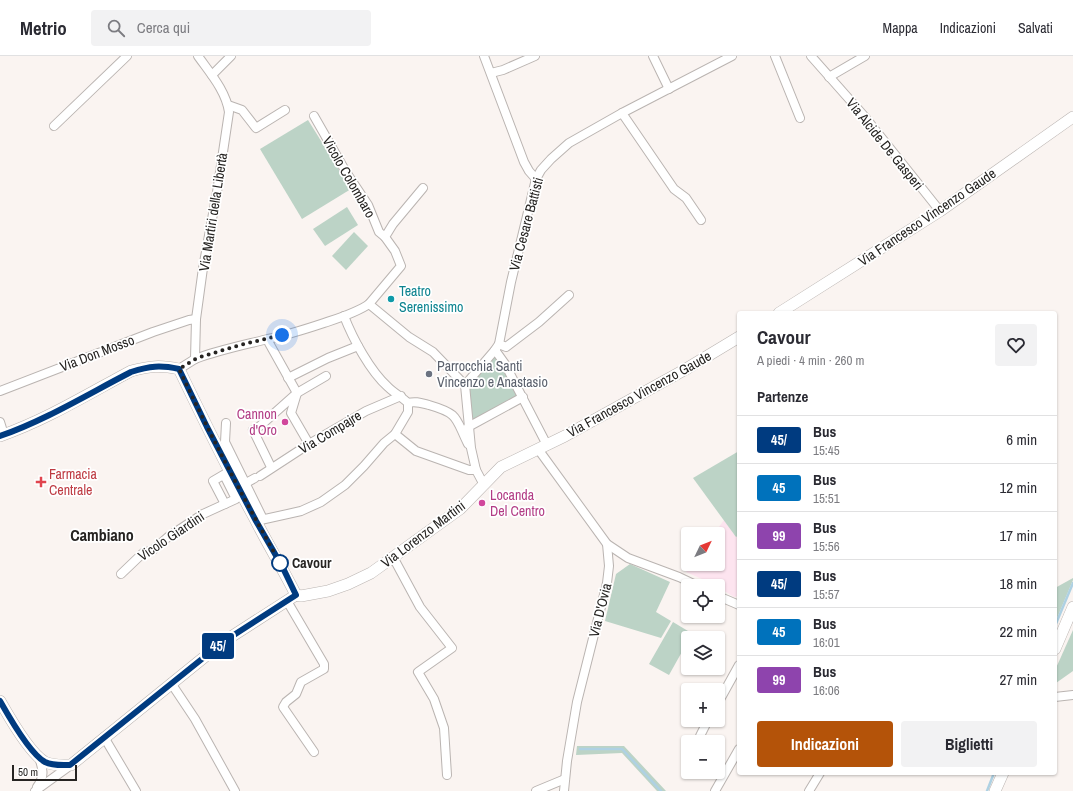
<!DOCTYPE html>
<html lang="it">
<head>
<meta charset="utf-8">
<style>
	body { margin:0; font-family:"Archivo Narrow",sans-serif; background:#f2f2f3; color:#2b2b33; height:100vh; display:flex; flex-direction:column; font-size:15px; white-space:nowrap }
	* { box-sizing:border-box; margin:0 }
	p { font-size:13px; color:#7c7c81 }
	.icon { flex:none; width:22px; height:22px; fill:none; stroke:currentColor; stroke-width:2; stroke-linecap:round; stroke-linejoin:round }
	.map { position:relative; flex:1; overflow:hidden }
	.side { position:absolute; left:737px; top:255px; width:320px; height:464px; display:flex; flex-direction:column; background:#fff; border-radius:4px; box-shadow:0 1px 3px #0004 }
	.side>* { flex:none }
	.badge { padding:0 8px; border-radius:3px; font-size:14px; line-height:26px }
	.needle { width:26px; rotate:47deg }
	.buttons { position:absolute; left:681px; top:471px; display:grid; gap:8px }
	.buttons a { display:grid; place-items:center; width:44px; height:44px; border-radius:4px; background:#fff; box-shadow:0 1px 3px #0004; font-size:20px }
	.scale { position:absolute; left:12px; bottom:10px; width:65px; box-sizing:border-box; padding-left:4px; border:2px solid #262422; border-top:0; font-size:11px; line-height:14px; white-space:nowrap; color:#262422; -webkit-text-stroke:3px #fff; paint-order:stroke }
	.you { position:absolute; width:20px; height:20px; margin:-10px; border:3px solid #fff; border-radius:50%; background:#1a73e8; box-shadow:0 0 0 6px #1a73e833 }
	.map>.badge { position:absolute; translate:-50% -50%; box-shadow:0 0 0 2px #fff }
	h2 { padding:0 20px; font-size:15px; line-height:36px }
	.round { display:grid; place-items:center; flex:none; width:42px; height:42px; border-radius:4px; background:#f2f2f3 }
	.head { display:flex; align-items:center; justify-content:space-between; height:68px; padding:0 20px }
	h1 { font-size:19px; font-weight:800; line-height:30px }
	.button { display:flex; gap:8px; margin-top:auto; padding:8px 20px }
	.button a { flex:1; height:46px; border-radius:4px; background:#b45309; color:#fff; font-size:16px; font-weight:800; line-height:46px; text-align:center }
	.button a+a { background:#f2f2f3; color:#2b2b33 }
	ul { padding:0; list-style:none }
	li { display:flex; align-items:center; gap:12px; height:48px; padding:0 20px; border-top:1px solid #e1e1e2 }
	li div { flex:1 }
	li b { display:block; font-size:15px }
	li em { font-style:normal }
	li .badge { min-width:44px; font-weight:700; text-align:center }
	header { display:flex; align-items:center; gap:24px; box-sizing:border-box; height:56px; padding:0 20px; background:#fff; border-bottom:1px solid #e1e1e2 }
	header strong { font-size:19px }
	nav { display:flex; gap:22px; margin-inline-start:auto; font-size:14px }
	.search { width:280px; height:36px; background:#f2f2f3; display:flex; align-items:center; gap:10px; box-sizing:border-box; padding:0 14px; border-radius:4px; color:#7c7c81; font-size:15px }
	.map>svg:first-child { display:block }
</style>
</head>
<body>
<header>
<strong>Metrio</strong>
<div class="search"><svg class="icon" aria-label="search" viewBox="0 0 24 24"><circle cx="10" cy="10" r="6"/><path d="M15 15l6 6"/></svg>Cerca qui</div>
<nav><a>Mappa</a><a>Indicazioni</a><a>Salvati</a></nav>
</header>
<div class="map">
<svg width="1073" height="735" viewBox="0 0 1073 735">
	<rect width="100%" height="100%" fill="#faf4f1"/>
	<path fill="#fde4ef" d="M 724,464 L 736,481 L 739,479 L 739,540 L 734,541 L 718,531 L 718,530 L 686,516 L 692,508 L 718,508 L 718,478 L 714,478 Z"/>
	<g fill="#bcd3c6">
		<path d="M 308,64 L 351,133 L 302,163 L 260,93 Z"/>
		<path d="M 347,151 L 358,169 L 325,190 L 313,173 Z"/>
		<path d="M 354,176 L 368,190 L 346,214 L 332,200 Z"/>
		<path d="M 497,299 L 521,340 L 471,368 L 468,330 Z"/>
		<path d="M 739,395 L 739,479 L 736,481 L 693,422 Z"/>
		<path d="M 630,508 L 670,526 L 656,556 L 671,565 L 661,582 L 605,565 L 616,518 Z"/>
		<path d="M 1073,522 L 1073,524 L 1055,567 L 1055,532 Z"/>
		<path d="M 673,566 L 693,578 L 690,582 L 688,582 L 688,585 L 669,619 L 649,608 Z"/>
		<path d="M 1073,574 L 1073,615 L 1056,627 L 1056,612 Z"/>
		<path d="M 577,690 L 624,690 L 666,735 L 657,735 L 622,697 L 576,699 Z"/>
	</g>
	<g fill="none" stroke-linecap="round" stroke-linejoin="round">
		<g stroke="#aed1e3" stroke-width="2.5">
			<path d="M 1055,570 L 1073,527"/>
			<path d="M 580,693 L 622,693 L 661,735"/>
			<path d="M 987,735 L 994,717"/>
		</g>
		<defs>
			<g id="street">
				<path d="M 484,0 L 524,106 L 529,115 L 536,123"/>
				<path d="M 653,0 L 669,33"/>
				<path d="M 775,0 L 800,62"/>
				<path d="M 811,0 L 865,61 L 940,155"/>
				<path d="M 491,17 L 503,14 L 535,0"/>
				<path d="M 212,19 L 231,0"/>
				<path d="M 829,21 L 865,0"/>
				<path d="M 228,49 L 242,54 L 256,72 L 285,54"/>
				<path d="M 622,57 L 674,133 L 686,142 L 701,164"/>
				<path d="M 314,60 L 346,116 L 368,149 L 379,176 L 385,181"/>
				<path d="M 54,70 L 127,0"/>
				<path d="M 369,248 L 409,281 L 433,296 L 465,329"/>
				<path d="M 269,283 L 269,287 L 297,337 L 291,357 L 309,388"/>
				<path d="M 499,288 L 506,291 L 539,266 L 569,239"/>
				<path d="M 495,294 L 505,308 L 547,389"/>
				<path d="M 195,303 C 219,294 244,289 268,283 C 287,279 306,273 324,267 C 339,262 356,257 369,248 L 401,210 L 395,195 L 385,181 L 393,168 L 423,132"/>
				<path d="M 179,313 L 195,303 L 196,263 L 203,212 L 217,136 L 229,56 C 226,35 210,17 198,0"/>
				<path d="M 288,322 L 328,302 L 358,290"/>
				<path d="M 0,335 L 153,276 L 189,264 L 196,263"/>
				<path d="M 408,347 C 416,345 421,347 429,349 C 460,358 455,362 468,388"/>
				<path d="M 0,366 L 4,379"/>
				<path d="M 226,367 L 225,386 L 263,463"/>
				<path d="M 468,371 L 523,341"/>
				<path d="M 395,378 L 416,395 L 469,414 L 476,414"/>
				<path d="M 538,393 L 607,488 L 609,510 L 607,527 L 577,646 L 567,705 L 564,735"/>
				<path d="M 271,411 L 253,374 L 260,370 L 297,337 L 326,320"/>
				<path d="M 224,419 L 236,443 L 225,448 L 213,425 L 230,415"/>
				<path d="M 260,420 L 309,388 L 366,355 L 401,340"/>
				<path d="M 246,427 L 255,422"/>
				<path d="M 484,429 L 476,414 L 471,392 L 465,329 L 495,294 L 499,288 L 511,226 L 536,123 L 541,114 L 551,103 L 569,87 L 622,57 L 732,0"/>
				<path d="M 256,465 L 301,455 L 321,446 L 345,429 L 364,410 L 384,387 L 395,378 L 408,356 L 408,347 C 402,341 394,337 388,331 C 370,315 353,283 344,260"/>
				<path d="M 607,488 L 628,502 L 679,521 L 698,530"/>
				<path d="M 393,501 L 420,551 L 452,592 L 418,616 L 434,643 L 444,672 L 447,719"/>
				<path d="M 121,518 L 143,497 L 153,494 L 168,481 L 203,458 L 225,448"/>
				<path d="M 718,540 L 739,549"/>
				<path d="M 287,545 L 324,608 L 324,613 L 301,626 L 296,638 L 286,646 L 283,651 L 314,696"/>
				<path d="M 171,627 L 195,663 L 235,735"/>
				<path d="M 1055,641 L 1073,639"/>
				<path d="M 718,647 L 739,609"/>
				<path d="M 700,680 L 708,664"/>
				<path d="M 104,681 L 136,735"/>
				<path d="M 37,731 C 45,720 43,714 39,701"/>
				<path d="M 35,735 L 71,709"/>
				<path d="M 536,735 L 565,723"/>
				<path d="M 715,735 L 739,693"/>
				<path d="M 809,735 L 820,717"/>
			</g>
			<g id="secondary">
				<path d="M 779,257 L 940,155 L 1073,61"/>
				<path d="M 0,380 C 46,364 88,338 131,315 C 150,310 160,309 179,313 C 203,363 228,414 255,463 C 268,489 283,513 296,539"/>
				<path d="M 296,539 L 301,540 L 328,535 L 348,528 L 371,517 L 460,453 L 501,411 L 565,380 L 686,313 L 739,281"/>
				<path d="M 1055,593 L 1073,551"/>
				<path d="M 0,645 C 9,661 30,698 45,706 C 53,710 62,709 71,709 L 223,586 L 296,539"/>
				<path d="M 995,735 L 1003,717"/>
			</g>
		</defs>
		<use href="#street" stroke="#bab4b1" stroke-width="10"/>
		<use href="#secondary" stroke="#bab4b1" stroke-width="12"/>
		<use href="#street" stroke="#fff" stroke-width="8"/>
		<use href="#secondary" stroke="#fff" stroke-width="11"/>
	</g>
	<g fill="none" stroke-linecap="round" stroke-linejoin="round">
		<defs>
			<path id="line" d="M 0,380 C 46,364 88,338 131,316 C 150,310 160,309 179,313 L 207,371 L 256,465 L 282,510 L 296,539 L 223,586 L 70,709 C 62,709 53,710 45,706 C 30,698 9,661 0,645"/>
		</defs>
		<use href="#line" stroke="#fff" stroke-width="9"/>
		<use href="#line" stroke="#003b80" stroke-width="6"/>
		<path stroke="#262422" stroke-width="4" stroke-dasharray="0 7.2" d="M 280,507 L 282,510 C 245,446 211,380 179,313 L 197,302 L 240,289 L 282,279"/>
	</g>
	<circle fill="#0f9aa8" stroke="#fff" stroke-width="1.5" cx="391" cy="243" r="4"/>
	<circle fill="#6b7280" stroke="#fff" stroke-width="1.5" cx="429" cy="318" r="4"/>
	<g fill="#d1479c" stroke="#fff" stroke-width="1.5">
		<circle cx="285" cy="366" r="4"/>
		<circle cx="482" cy="447" r="4"/>
	</g>
	<path fill="#e0444e" stroke="#fff" stroke-width="1.5" d="M39 420h4v4h4v4h-4v4h-4v-4h-4v-4h4z"/>
	<circle fill="#fff" stroke="#003b80" stroke-width="2" cx="280" cy="507" r="8"/>
	<g text-anchor="middle" dominant-baseline="central" stroke-width="3.5" stroke-linejoin="round" paint-order="stroke">
		<g font-size="14" fill="#262422" stroke="#fff">
			<text transform="translate(885 88) rotate(51)">Via Alcide De Gasperi</text>
			<text transform="translate(349 121) rotate(60)">Vicolo Colombaro</text>
			<text transform="translate(213 156) rotate(-81)">Via Martiri della Libertà</text>
			<text transform="translate(927 161) rotate(-34)">Via Francesco Vincenzo Gaude</text>
			<text transform="translate(526 168) rotate(-75)">Via Cesare Battisti</text>
			<text transform="translate(97 297) rotate(-21)">Via Don Mosso</text>
			<text transform="translate(639 338) rotate(-29)">Via Francesco Vincenzo Gaude</text>
			<text transform="translate(330 376) rotate(-31)">Via Compajre</text>
			<text transform="translate(423 478) rotate(-37)">Via Lorenzo Martini</text>
			<text transform="translate(171 480) rotate(-34)">Vicolo Giardini</text>
			<text transform="translate(600 554) rotate(-76)">Via D'Ovia</text>
		</g>
		<g font-size="14" fill="#0d838f" stroke="#fff" text-anchor="start">
			<text x="399" y="235">Teatro<tspan x="399" dy="16">Serenissimo</tspan></text>
		</g>
		<g font-size="14" fill="#5b616d" stroke="#fff" text-anchor="start">
			<text x="437" y="310">Parrocchia Santi<tspan x="437" dy="16">Vincenzo e Anastasio</tspan></text>
		</g>
		<g font-size="14" fill="#b23c85" stroke="#fff" text-anchor="end">
			<text x="277" y="358">Cannon<tspan x="277" dy="16">d'Oro</tspan></text>
			<text x="490" y="439" text-anchor="start">Locanda<tspan x="490" dy="16">Del Centro</tspan></text>
		</g>
		<g font-size="14" fill="#be3a42" stroke="#fff" text-anchor="start">
			<text x="49" y="418">Farmacia<tspan x="49" dy="16">Centrale</tspan></text>
		</g>
		<g font-size="14" font-weight="bold" fill="#262422" stroke="#fff" text-anchor="start">
			<text x="292" y="507">Cavour</text>
		</g>
		<g font-size="16" font-weight="bold" fill="#262422" stroke="#fff">
			<text x="102" y="479">Cambiano</text>
		</g>
	</g>
</svg>
<div class="buttons">
<a><svg class="needle" viewBox="-14 -14 28 28"><path d="M0-13l5 13h-10z" fill="#e53935"/><path d="M0 13l5-13h-10z" fill="#7c7c81"/></svg></a>
<a><svg class="icon" aria-label="locate" viewBox="0 0 24 24"><circle cx="12" cy="12" r="6"/><path d="M12 2v4M12 18v4M2 12h4M18 12h4"/></svg></a>
<a><svg class="icon" aria-label="layers" viewBox="0 0 24 24"><path d="M12 4l9 5-9 5-9-5zM3 14l9 5 9-5"/></svg></a>
<a>+</a>
<a>−</a>
</div>
<div class="scale">50 m</div>
<div class="you" style="left:282px;top:279px"></div>
<b class="badge" style="left:218px;top:590px;background:#003b80;color:#fff">45/</b>
<section class="side">
<div class="head"><div><h1>Cavour</h1><p>A piedi · 4 min · 260 m</p></div><a class="round"><svg class="icon" aria-label="heart" viewBox="0 0 24 24"><path d="M12 20l-8-8c-3-5 5-10 8-4 3-6 11-1 8 4z"/></svg></a></div>
<h2>Partenze</h2>
<ul>
<li><span class="badge" style="background:#003b80;color:#fff">45/</span><div><b>Bus</b><p>15:45</p></div><em>6 min</em></li>
<li><span class="badge" style="background:#0072bc;color:#fff">45</span><div><b>Bus</b><p>15:51</p></div><em>12 min</em></li>
<li><span class="badge" style="background:#8e44ad;color:#fff">99</span><div><b>Bus</b><p>15:56</p></div><em>17 min</em></li>
<li><span class="badge" style="background:#003b80;color:#fff">45/</span><div><b>Bus</b><p>15:57</p></div><em>18 min</em></li>
<li><span class="badge" style="background:#0072bc;color:#fff">45</span><div><b>Bus</b><p>16:01</p></div><em>22 min</em></li>
<li><span class="badge" style="background:#8e44ad;color:#fff">99</span><div><b>Bus</b><p>16:06</p></div><em>27 min</em></li>
</ul>
<div class="button"><a>Indicazioni</a><a>Biglietti</a></div>
</section>
</div>
</body>
</html>
